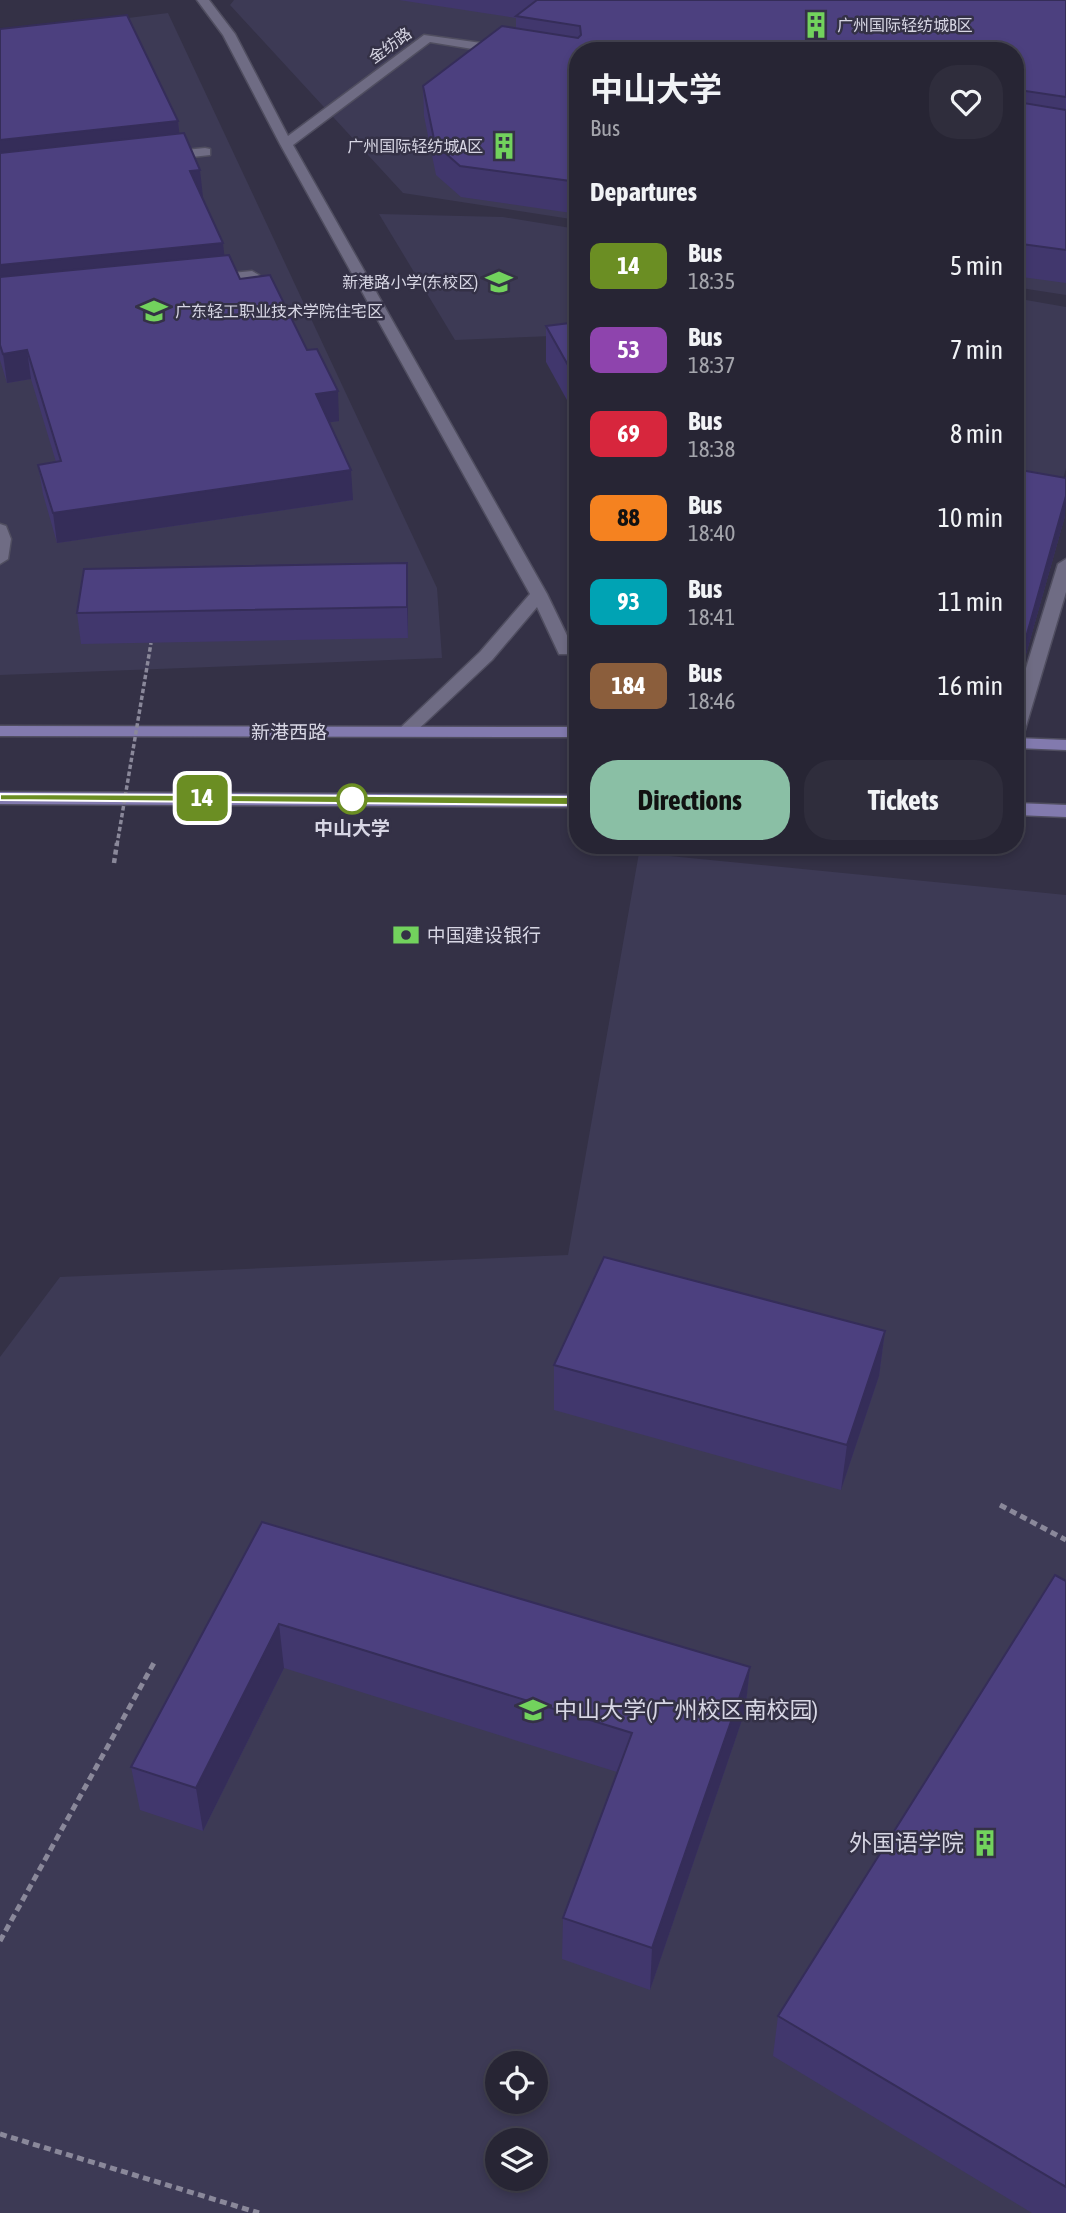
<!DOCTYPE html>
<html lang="en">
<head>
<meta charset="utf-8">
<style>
	body { margin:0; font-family:"Asap Condensed","Noto Sans SC",sans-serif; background:#2f2d3c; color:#f1f3f6; height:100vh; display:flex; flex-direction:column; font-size:26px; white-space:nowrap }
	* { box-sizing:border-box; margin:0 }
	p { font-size:23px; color:#a4a5ac }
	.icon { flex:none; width:38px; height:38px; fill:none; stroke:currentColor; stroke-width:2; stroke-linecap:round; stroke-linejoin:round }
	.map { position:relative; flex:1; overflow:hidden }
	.drawer { position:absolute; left:569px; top:42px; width:455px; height:812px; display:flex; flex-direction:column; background:#272534; border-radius:28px; box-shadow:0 4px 10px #0003,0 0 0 2px #43424f }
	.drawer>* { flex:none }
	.badge { padding:0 14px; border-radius:10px; font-size:24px; line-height:46px }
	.tools { position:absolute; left:485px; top:2051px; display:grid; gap:14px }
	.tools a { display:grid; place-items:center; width:63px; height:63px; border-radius:50%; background:#272534; box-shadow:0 4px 10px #0003,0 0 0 2px #43424f; font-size:35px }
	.map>.badge { position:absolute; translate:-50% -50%; box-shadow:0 0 0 4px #fff }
	h2 { padding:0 21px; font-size:26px; line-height:63px }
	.round { display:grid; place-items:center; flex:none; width:74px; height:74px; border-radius:28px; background:#2f2d3c }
	.summary { display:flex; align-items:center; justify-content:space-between; height:119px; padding:0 21px }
	h1 { font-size:33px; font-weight:700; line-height:52px }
	.action { display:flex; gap:14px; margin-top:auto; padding:14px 21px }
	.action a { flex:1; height:80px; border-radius:28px; background:#8abfa5; color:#111; font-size:28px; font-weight:700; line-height:80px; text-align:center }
	.action a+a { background:#2f2d3c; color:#f1f3f6 }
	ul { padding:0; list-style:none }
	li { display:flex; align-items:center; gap:21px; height:84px; padding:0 21px }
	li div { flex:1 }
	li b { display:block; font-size:26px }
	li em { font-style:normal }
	li .badge { min-width:77px; font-weight:700; text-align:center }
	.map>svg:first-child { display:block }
</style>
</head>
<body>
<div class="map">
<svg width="1066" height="2213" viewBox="0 0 1066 2213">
	<rect width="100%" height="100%" fill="#343146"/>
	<g fill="#3d3a55" fill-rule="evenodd">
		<path d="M 234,0 L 1066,0 L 1066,295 L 1015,287 L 1015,51 L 578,51 L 577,220 L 403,193 L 230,5 Z"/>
		<path d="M 168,13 L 437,588 L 442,658 L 0,675 L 0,34 Z"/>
		<path d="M 379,214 L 503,217 L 577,229 L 577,335 L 455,340 Z"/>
		<path d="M 1015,298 L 1066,307 L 1066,468 L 1060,491 L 1015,489 Z"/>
		<path d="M 639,853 L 1066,895 L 1066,2213 L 0,2213 L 0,1357 L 60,1277 L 568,1255 ZM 497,2063 L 536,2063 L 536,2102 L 497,2102 ZM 497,2140 L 536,2140 L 536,2179 L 497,2179 Z"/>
	</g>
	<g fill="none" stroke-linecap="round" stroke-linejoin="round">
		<defs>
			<g id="minor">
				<path d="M 197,0 L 209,0 L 235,34 L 288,136 L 424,35 L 503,46 L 509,50 L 503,54 L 430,42 L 293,145 L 547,594 L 574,650 L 571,654 L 559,654 L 537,607 L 492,660 L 411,736 L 399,736 L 396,732 L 480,652 L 530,594 L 280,144 L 223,35 Z"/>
				<path d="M 205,148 L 210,149 L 210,155 L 165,160 L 159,156 L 165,152 Z"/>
				<path d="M 252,271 L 259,275 L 257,278 L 212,283 L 205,279 L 212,275 Z"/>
				<path d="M 0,524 L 6,526 L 11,539 L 8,559 L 0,564 Z"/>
				<path d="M 1066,559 L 1066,592 L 1024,733 L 1015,738 L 1015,704 L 1058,564 Z"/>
			</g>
			<g id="major">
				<path d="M 0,726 L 578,727 L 578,737 L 0,736 Z"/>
				<path d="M 1015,738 L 1066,740 L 1066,750 L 1015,748 Z"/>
				<path d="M 0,792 L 578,795 L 578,807 L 0,804 Z"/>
				<path d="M 1015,803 L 1066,805 L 1066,817 L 1015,815 Z"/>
			</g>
		</defs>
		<use href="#minor" stroke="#504e60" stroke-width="3"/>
		<use href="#major" stroke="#504e60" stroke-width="3"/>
		<g stroke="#8a889a" stroke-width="5" stroke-dasharray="7 4.5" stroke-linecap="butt">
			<path d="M 1000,1505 L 1066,1540"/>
			<path d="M 0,1941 L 155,1661"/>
			<path d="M 0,2134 L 259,2213"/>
		</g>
		<use href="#minor" fill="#6f6c84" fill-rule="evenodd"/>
		<use href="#major" fill="#827aae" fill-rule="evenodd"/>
		<path stroke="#8a889a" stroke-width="3.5" stroke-dasharray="4.5 2.5" stroke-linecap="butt" d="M 117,845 L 151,643"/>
		<path stroke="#8a889a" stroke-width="4.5" stroke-dasharray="5 3.5" stroke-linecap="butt" d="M 114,863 L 117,843"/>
	</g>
	<g fill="#41376d">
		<path d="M 399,0 L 1066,0 L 1066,283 L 1015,276 L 1015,51 L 578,51 L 578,214 L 461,197 L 436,175 L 424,116 L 423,86 L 516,28 L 516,18 Z"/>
		<path d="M 0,29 L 178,121 L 179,134 L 224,256 L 339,421 L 329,422 L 353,500 L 57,543 L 43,494 L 38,465 L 56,462 L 31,379 L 7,383 L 0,360 Z"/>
		<path d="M 578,322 L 578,420 L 546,362 L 546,326 Z"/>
		<path d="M 1015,469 L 1065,516 L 1015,693 Z"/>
		<path d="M 408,593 L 408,638 L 81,644 L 77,613 Z"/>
		<path d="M 885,1331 L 879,1376 L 841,1490 L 554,1410 L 554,1365 Z"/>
		<path d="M 262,1522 L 750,1667 L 745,1711 L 650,1990 L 562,1959 L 563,1918 L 617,1772 L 284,1668 L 203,1831 L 140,1810 L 131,1767 Z"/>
		<path d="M 1066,1581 L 1066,2213 L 1032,2213 L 773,2056 L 778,2016 Z"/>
	</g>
	<g fill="#352d59">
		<path d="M 178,121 L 181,148 L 0,167 L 0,140 Z"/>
		<path d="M 200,170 L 203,197 L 192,198 L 190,171 Z"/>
		<path d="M 223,243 L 226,271 L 0,293 L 0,265 Z"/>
		<path d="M 27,350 L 31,379 L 7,383 L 3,354 Z"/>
		<path d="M 338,391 L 339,421 L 318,424 L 316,394 Z"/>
		<path d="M 351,470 L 353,500 L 57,543 L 53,513 Z"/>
		<path d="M 1066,496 L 1065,516 L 1015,693 L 1021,655 Z"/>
		<path d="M 407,563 L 408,593 L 408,638 L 407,607 Z"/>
		<path d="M 885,1331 L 879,1376 L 841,1490 L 847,1445 Z"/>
		<path d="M 279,1624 L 284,1668 L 203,1831 L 196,1788 Z"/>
		<path d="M 750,1667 L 745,1711 L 650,1990 L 652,1948 Z"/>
	</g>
	<g fill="#4c407f" stroke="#352d59" stroke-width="2">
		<path d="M 537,0 L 1066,0 L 1066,97 L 1019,90 L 1016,92 L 1017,102 L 1066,110 L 1066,250 L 1015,243 L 1015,51 L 578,51 L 578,182 L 460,166 L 435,144 L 423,86 L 502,26 L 578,38 L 581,35 L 580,26 L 516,16 Z"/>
		<path d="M 127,15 L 178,121 L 0,140 L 0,29 Z"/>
		<path d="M 184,133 L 200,170 L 190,171 L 223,243 L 0,265 L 0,153 Z"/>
		<path d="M 229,255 L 240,279 L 270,275 L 307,350 L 317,349 L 338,391 L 316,394 L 351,470 L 53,513 L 38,465 L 61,461 L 27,350 L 3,354 L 0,345 L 0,277 Z"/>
		<path d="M 578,322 L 578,383 L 546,326 Z"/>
		<path d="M 1015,469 L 1066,478 L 1066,496 L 1021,655 L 1015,654 Z"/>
		<path d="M 407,563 L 407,607 L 77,613 L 84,569 Z"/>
		<path d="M 604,1257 L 885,1331 L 847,1445 L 554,1365 Z"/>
		<path d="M 262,1522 L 750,1667 L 652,1948 L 563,1918 L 632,1733 L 279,1624 L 196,1788 L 131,1767 Z"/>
		<path d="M 1055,1575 L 1066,1581 L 1066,2187 L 778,2016 Z"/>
	</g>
	<path fill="#6b8e23" stroke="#fff" stroke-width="2" d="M 0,794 L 578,797 L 583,801 L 578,805 L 0,800 Z"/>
	<defs>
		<symbol id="building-bare" viewBox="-9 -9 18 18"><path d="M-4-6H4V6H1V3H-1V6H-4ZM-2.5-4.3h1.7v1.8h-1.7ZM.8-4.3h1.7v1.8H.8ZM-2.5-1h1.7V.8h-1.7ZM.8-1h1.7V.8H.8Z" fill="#72d25d" stroke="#343146" stroke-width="2.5" paint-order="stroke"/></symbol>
		<symbol id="school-bare" viewBox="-9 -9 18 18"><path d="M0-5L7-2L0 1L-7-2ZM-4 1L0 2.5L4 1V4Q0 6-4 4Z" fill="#72d25d" stroke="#343146" stroke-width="2.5" paint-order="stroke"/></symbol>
		<symbol id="university-bare" viewBox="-9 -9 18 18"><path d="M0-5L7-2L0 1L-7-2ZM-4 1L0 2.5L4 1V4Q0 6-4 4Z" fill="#72d25d" stroke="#343146" stroke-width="2.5" paint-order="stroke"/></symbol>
		<symbol id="bank-bare" viewBox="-9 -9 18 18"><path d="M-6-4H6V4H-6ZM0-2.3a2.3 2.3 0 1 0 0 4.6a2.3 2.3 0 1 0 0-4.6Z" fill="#72d25d" stroke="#343146" stroke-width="2.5" paint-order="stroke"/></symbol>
	</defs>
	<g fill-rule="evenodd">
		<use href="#building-bare" x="797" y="6" width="38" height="38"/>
		<use href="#building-bare" x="485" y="127" width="38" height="38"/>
		<use href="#school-bare" x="480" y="263" width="38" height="38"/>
		<use href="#university-bare" x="135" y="292" width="38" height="38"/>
		<use href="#bank-bare" x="387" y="916" width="38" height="38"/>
		<use href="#university-bare" x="514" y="1691" width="38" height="38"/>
		<use href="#building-bare" x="966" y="1824" width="38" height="38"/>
	</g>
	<circle fill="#fff" stroke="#6b8e23" stroke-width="3.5" cx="352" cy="799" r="14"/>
	<g text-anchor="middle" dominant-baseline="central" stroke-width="5" stroke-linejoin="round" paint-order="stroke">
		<g font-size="16" fill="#d7d6e4" stroke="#343146" text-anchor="start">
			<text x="837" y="25">广州国际轻纺城B区</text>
			<text x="483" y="146" text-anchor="end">广州国际轻纺城A区</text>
			<text x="478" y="282" text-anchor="end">新港路小学(东校区)</text>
			<text x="175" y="311">广东轻工职业技术学院住宅区</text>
		</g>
		<g font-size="16" fill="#d7d6e4" stroke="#343146">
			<text transform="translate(390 45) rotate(-36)">金纺路</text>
		</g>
		<g font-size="19" fill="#d7d6e4" stroke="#343146">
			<text x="289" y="732">新港西路</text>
		</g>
		<g font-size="19" font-weight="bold" fill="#d7d6e4" stroke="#343146">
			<text x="352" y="828">中山大学</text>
		</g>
		<g font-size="19" fill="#d7d6e4" stroke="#343146" text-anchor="start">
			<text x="427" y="935">中国建设银行</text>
		</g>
		<g font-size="23" fill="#d7d6e4" stroke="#343146" text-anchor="start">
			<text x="554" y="1710">中山大学(广州校区南校园)</text>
			<text x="964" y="1843" text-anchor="end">外国语学院</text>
		</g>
	</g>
</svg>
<div class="tools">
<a><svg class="icon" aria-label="locate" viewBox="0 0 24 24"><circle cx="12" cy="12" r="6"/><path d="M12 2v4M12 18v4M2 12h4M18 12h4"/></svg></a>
<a><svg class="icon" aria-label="layers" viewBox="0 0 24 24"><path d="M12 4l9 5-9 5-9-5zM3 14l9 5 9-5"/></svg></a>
</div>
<b class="badge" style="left:202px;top:798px;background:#6b8e23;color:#fff">14</b>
<section class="drawer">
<div class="summary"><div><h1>中山大学</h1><p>Bus</p></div><a class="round"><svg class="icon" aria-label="heart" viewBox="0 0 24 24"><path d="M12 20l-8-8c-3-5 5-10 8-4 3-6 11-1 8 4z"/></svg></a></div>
<h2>Departures</h2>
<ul>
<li><span class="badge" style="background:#6b8e23;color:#fff">14</span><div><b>Bus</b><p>18:35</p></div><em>5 min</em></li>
<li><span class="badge" style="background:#8e44ad;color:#fff">53</span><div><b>Bus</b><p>18:37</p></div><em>7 min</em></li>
<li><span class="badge" style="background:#d7263d;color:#fff">69</span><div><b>Bus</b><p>18:38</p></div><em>8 min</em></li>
<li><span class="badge" style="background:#f58220;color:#111">88</span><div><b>Bus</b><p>18:40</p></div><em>10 min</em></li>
<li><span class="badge" style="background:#00a3b4;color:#fff">93</span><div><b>Bus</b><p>18:41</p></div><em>11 min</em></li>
<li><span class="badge" style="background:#8b5e3c;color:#fff">184</span><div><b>Bus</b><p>18:46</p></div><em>16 min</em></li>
</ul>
<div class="action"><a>Directions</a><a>Tickets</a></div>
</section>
</div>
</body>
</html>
